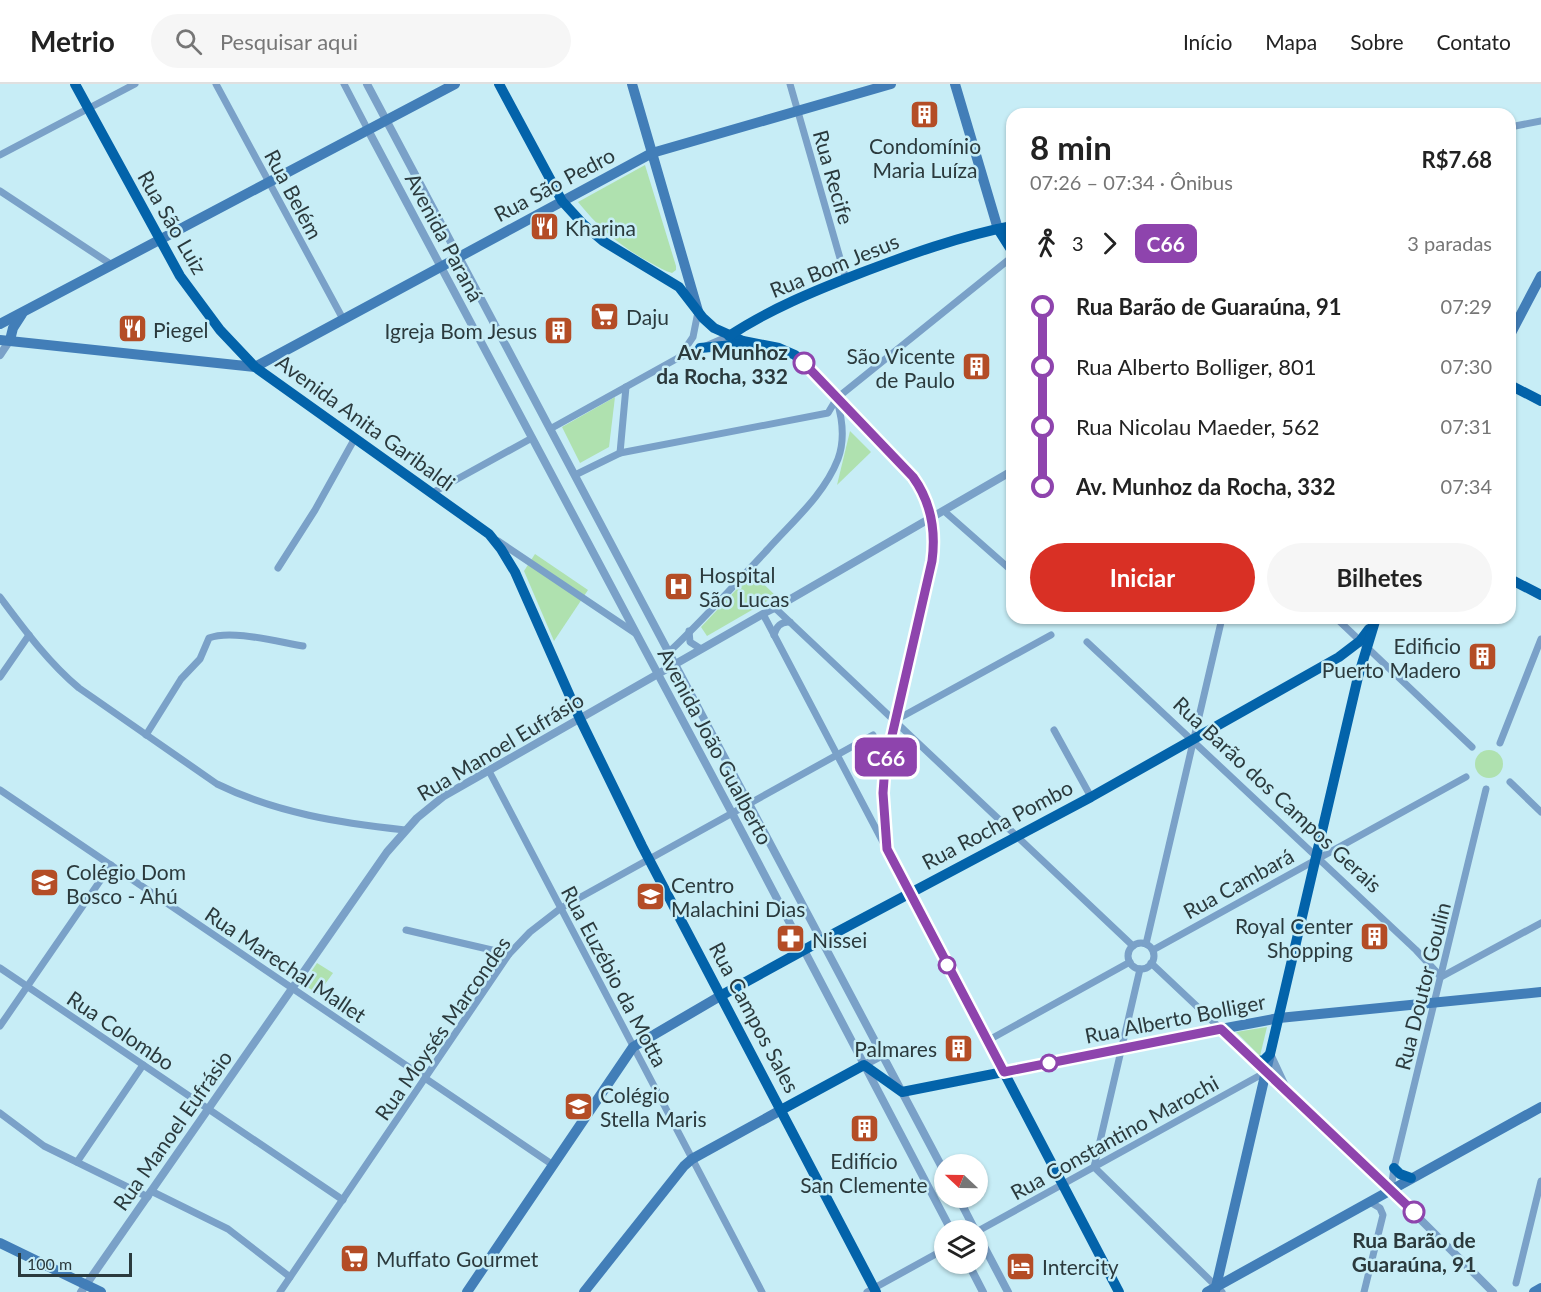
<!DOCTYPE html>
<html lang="pt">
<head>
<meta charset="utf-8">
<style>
	body { margin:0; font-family:Lato,sans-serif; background:#f6f6f6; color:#222; height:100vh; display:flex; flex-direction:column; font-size:22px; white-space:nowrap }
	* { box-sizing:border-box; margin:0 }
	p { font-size:20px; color:#767676 }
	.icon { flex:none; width:33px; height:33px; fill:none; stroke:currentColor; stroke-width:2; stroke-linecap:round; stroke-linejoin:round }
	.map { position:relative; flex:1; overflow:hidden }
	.sheet { position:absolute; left:1006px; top:24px; width:510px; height:516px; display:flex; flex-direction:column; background:#fff; border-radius:18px; box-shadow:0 2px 4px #0004 }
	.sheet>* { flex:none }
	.badge { padding:0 12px; border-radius:9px; font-size:21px; line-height:39px }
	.needle { width:39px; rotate:292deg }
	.buttons { position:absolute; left:934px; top:1070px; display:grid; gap:12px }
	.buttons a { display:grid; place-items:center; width:54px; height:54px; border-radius:50%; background:#fff; box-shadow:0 2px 4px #0004; font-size:30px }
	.scale { position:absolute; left:18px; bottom:15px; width:114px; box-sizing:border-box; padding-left:6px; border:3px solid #2b3a3d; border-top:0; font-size:16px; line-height:21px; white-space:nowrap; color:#2b3a3d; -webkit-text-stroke:4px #c7edf6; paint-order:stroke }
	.map>.badge { position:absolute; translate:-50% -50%; box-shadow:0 0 0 3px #fff }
	.legs { display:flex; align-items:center; gap:9px; height:66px; padding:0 24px; font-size:20px }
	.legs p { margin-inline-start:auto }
	.head { display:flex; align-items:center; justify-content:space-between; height:102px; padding:0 24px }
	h1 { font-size:33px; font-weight:700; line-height:45px }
	.action { display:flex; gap:12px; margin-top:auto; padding:12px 24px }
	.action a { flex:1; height:69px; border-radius:36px; background:#d93025; color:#fff; font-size:24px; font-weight:700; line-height:69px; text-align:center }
	.action a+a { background:#f6f6f6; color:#222 }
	ul { padding:0 24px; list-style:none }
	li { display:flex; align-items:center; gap:21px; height:60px; font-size:22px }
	li i { display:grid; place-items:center; width:9px; height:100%; margin:0 8px; background:currentColor }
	li i::after { content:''; width:15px; height:15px; margin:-8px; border:4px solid; border-radius:50%; background:#fff }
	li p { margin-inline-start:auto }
	li:first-child i { background:linear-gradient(#0000 50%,currentColor 0) }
	li:last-child i { background:linear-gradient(currentColor 50%,#0000 0) }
	header { display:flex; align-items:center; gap:36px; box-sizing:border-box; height:84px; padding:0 30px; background:#fff; border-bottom:2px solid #e0e0e0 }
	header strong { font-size:28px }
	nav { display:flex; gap:33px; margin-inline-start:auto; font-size:21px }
	.search { width:420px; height:54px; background:#f6f6f6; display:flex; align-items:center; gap:15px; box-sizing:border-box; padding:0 21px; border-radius:33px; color:#767676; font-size:22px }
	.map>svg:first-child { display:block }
</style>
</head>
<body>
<header>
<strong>Metrio</strong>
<div class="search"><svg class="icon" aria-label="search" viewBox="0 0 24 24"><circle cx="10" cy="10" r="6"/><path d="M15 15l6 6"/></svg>Pesquisar aqui</div>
<nav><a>Início</a><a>Mapa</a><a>Sobre</a><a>Contato</a></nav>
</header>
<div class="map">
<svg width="1541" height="1208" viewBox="0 0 1541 1208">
	<rect width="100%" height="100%" fill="#c7edf6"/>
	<g fill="#afe1af">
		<path d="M 645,81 L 676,182 L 676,186 L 672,189 C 665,187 658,183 651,179 C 622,164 598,143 578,118 Z"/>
		<path d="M 615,313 L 609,363 L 580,379 L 562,343 Z"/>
		<path d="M 850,347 L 871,368 L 837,401 Z"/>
		<path d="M 535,470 L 588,506 L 554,557 L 524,487 Z"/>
		<path d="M 752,489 L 776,512 L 707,552 L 701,543 Z"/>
		<circle cx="1489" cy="680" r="14"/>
		<path d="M 317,879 L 333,889 L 318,910 L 303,900 Z"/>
		<path d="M 1267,943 L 1260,972 L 1236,948 Z"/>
	</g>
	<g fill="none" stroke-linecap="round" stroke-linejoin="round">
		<g stroke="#7aa1c8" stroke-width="7">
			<path d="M 216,0 L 343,235"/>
			<path d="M 344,0 L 368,46"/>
			<path d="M 790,0 L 846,195"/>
			<path d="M 1510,43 L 1541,37"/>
			<path d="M 0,71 L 135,0"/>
			<path d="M 0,107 L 112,181"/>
			<path d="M 680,272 L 693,253 L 698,228"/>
			<path d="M 550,345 L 678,274 L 729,252"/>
			<path d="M 620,369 L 626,303"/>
			<path d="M 575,391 L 620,369 L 828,329 L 837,314 L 1012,173"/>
			<path d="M 432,409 L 532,354"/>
			<path d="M 944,427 L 1012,487"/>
			<path d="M 498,457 L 635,549"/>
			<path d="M 278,484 L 315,426 L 355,354"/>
			<path d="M 0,513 C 24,545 48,578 79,604 L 217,700 C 276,729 340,739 405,746"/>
			<path d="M 1336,534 L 1472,663"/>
			<path d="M 689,547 L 690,558 L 701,565"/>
			<path d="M 774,551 C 776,543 781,537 790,538"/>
			<path d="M 1087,558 L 1416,866 L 1441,893 L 1541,839"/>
			<path d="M 670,567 C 704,535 736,499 768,465 C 793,437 824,411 838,375 C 845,356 843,337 837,317"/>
			<path d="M 0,593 L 29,551"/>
			<path d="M 894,637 L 1051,551"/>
			<path d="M 1054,646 L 1091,713"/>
			<path d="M 146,651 L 181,595 L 200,575 L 209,554 C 231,545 278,558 303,562"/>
			<path d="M 1500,659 L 1541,555"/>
			<path d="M 489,687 L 762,1208"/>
			<path d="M 1510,698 L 1541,728"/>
			<path d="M 0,706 L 553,1081"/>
			<path d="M 884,760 L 763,530 L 775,524 L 1133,862"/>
			<path d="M 406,846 L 509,870"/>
			<circle cx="1141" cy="872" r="13"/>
			<path d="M 1146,860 L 1222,534"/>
			<path d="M 1153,866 L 1466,693"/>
			<path d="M 1151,879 L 1221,945"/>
			<path d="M 0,884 L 343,1116"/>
			<path d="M 0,942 L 111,781"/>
			<path d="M 987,957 L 1130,878"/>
			<path d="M 0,1029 L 44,1062 L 148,1113"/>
			<path d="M 77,1078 L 143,981"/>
			<path d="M 1094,1083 L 1140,885"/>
			<path d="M 1094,1083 L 1222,1208"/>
			<path d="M 1391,1106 L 1394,1084 L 1486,705"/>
			<path d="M 151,1107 L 228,1145 L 290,1193"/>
			<path d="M 978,1147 L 1266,988"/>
			<path d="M 1516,1199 L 1541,1097"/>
			<path d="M 280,1208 L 509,870 L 530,848 L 561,824 L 873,651"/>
			<path d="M 867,1208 L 945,1165"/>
			<path d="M 1364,1208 L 1383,1131 L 1380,1124 L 1370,1118"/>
		</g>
		<g stroke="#7aa1c8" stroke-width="8">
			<path d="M 367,0 L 945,1089"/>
			<path d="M 368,46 L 732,729 L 951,1146"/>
			<path d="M 0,271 L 10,256"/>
			<path d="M 775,524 L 1012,387"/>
			<path d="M 1270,970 L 1285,1002"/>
			<path d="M 1255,978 L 1391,1106 L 1493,1208"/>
			<path d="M 864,981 L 883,971"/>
			<path d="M 958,1113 L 975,1146"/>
			<path d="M 978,1151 L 1008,1208"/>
			<path d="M 968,1179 L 983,1208"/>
			<path d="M 81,1208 L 387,768 L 417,734 L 444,712 L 763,530"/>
		</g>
		<g stroke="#427eb8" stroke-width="10">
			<path d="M 632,0 L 698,227"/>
			<path d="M 955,0 L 998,145"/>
			<path d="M 0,240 L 455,0"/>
			<path d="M 1510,251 L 1541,192"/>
			<path d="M 0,256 L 255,283 L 652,69 L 891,0"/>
			<path d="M 10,256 L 13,244 L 22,230"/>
			<path d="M 1221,945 L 1279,934 L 1541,908"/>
			<path d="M 0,1159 L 101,1208"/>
			<path d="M 1215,1207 L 1270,970"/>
			<path d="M 467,1208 L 633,963 L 722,911"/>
			<path d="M 584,1208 L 684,1082 L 692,1075 L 781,1026"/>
			<path d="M 1207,1208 L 1541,1023"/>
			<path d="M 1534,1208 L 1541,1204"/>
		</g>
		<g stroke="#0363aa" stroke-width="10">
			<path d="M 75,0 L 180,192 L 220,246 L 255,283 L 489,450 L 501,465 L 515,488 L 580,635 L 642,762 L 876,1208"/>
			<path d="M 499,0 L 562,117 L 583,140 L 603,157 L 679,203 L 703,234 L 714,244 L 743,257 L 779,264 L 795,271 L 895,373 L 918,400 L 929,423 L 934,466 L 885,682 L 883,709 L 887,765 L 1119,1208"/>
			<path d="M 998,145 L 1012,167"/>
			<path d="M 729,252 C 768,226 814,207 858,190 C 908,171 960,152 1012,142"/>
			<path d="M 700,264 L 745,260"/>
			<path d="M 1510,301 L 1541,317"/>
			<path d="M 1510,495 L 1541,511"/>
			<path d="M 822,856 L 1091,713 L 1339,573 L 1360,557 L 1369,545"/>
			<path d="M 722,911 L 813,861"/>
			<path d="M 781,1026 L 864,981 L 902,1008 L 1221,945 L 1255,978 L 1264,976 L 1270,970 L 1358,593 L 1376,534"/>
			<path d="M 1394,1084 L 1400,1090 L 1411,1094"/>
		</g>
	</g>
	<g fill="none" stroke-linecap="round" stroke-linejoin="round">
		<defs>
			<path id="line-1" d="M 804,279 L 913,393 C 931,418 936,447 932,477 L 885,682 L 883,709 L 887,765 L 1004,988 L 1221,945 L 1414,1128"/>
		</defs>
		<use href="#line-1" stroke="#fff" stroke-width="14"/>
		<use href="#line-1" stroke="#8e44ad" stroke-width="9"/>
	</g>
	<defs>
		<symbol id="building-square" viewBox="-11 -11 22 22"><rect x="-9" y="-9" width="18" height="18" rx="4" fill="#b44d26" stroke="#c7edf6"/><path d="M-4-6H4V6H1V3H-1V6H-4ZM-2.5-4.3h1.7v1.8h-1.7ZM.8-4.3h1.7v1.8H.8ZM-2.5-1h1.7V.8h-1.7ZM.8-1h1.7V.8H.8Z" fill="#fff"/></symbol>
		<symbol id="restaurant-square" viewBox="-11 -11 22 22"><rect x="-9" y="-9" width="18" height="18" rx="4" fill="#b44d26" stroke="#c7edf6"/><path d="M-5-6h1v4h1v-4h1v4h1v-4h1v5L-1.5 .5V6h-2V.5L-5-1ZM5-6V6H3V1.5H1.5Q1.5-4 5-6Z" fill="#fff"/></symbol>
		<symbol id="supermarket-square" viewBox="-11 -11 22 22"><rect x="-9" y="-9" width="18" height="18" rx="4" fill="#b44d26" stroke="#c7edf6"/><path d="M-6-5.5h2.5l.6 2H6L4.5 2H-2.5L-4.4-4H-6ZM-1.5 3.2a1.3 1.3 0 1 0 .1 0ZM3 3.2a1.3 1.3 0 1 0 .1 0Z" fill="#fff"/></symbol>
		<symbol id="hospital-square" viewBox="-11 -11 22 22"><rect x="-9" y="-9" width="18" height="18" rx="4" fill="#b44d26" stroke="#c7edf6"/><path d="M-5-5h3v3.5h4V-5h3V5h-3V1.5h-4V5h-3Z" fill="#fff"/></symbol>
		<symbol id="school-square" viewBox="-11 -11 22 22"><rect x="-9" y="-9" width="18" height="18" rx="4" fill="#b44d26" stroke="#c7edf6"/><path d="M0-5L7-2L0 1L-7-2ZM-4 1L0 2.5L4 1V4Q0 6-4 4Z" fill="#fff"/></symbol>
		<symbol id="university-square" viewBox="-11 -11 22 22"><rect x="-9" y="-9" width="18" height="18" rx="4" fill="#b44d26" stroke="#c7edf6"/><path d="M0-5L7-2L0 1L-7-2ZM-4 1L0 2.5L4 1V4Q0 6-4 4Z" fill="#fff"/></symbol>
		<symbol id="pharmacy-square" viewBox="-11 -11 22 22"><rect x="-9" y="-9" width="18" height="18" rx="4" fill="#b44d26" stroke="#c7edf6"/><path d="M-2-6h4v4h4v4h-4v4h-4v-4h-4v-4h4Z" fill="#fff"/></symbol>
		<symbol id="hotel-square" viewBox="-11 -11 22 22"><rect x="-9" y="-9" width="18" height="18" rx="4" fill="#b44d26" stroke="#c7edf6"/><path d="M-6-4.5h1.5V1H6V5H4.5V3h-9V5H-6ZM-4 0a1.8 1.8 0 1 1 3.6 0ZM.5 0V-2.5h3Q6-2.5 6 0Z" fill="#fff"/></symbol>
	</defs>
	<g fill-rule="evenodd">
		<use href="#building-square" x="908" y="14" width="33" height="33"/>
		<use href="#restaurant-square" x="528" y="126" width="33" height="33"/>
		<use href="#supermarket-square" x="588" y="216" width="33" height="33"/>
		<use href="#restaurant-square" x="116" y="228" width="33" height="33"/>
		<use href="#building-square" x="542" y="230" width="33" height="33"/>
		<use href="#building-square" x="960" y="266" width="33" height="33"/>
		<use href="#hospital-square" x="662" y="486" width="33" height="33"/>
		<use href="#building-square" x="1466" y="556" width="33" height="33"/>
		<use href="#school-square" x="28" y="782" width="33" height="33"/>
		<use href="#university-square" x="634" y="796" width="33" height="33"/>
		<use href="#building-square" x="1358" y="836" width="33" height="33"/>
		<use href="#pharmacy-square" x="774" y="838" width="33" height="33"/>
		<use href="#building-square" x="942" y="948" width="33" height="33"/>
		<use href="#school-square" x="562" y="1006" width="33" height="33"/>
		<use href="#building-square" x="848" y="1028" width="33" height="33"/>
		<use href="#supermarket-square" x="338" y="1158" width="33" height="33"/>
		<use href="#hotel-square" x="1004" y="1166" width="33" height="33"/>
	</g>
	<g fill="#fff" stroke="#8e44ad" stroke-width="3">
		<circle cx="804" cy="279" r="10"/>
		<circle cx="947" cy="881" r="8"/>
		<circle cx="1049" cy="979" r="8"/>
		<circle cx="1414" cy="1128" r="10"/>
	</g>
	<g text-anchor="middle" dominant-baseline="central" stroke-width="5" stroke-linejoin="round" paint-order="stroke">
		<g font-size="21" fill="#2b3a3d" stroke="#c7edf6" text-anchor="start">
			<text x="925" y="61" text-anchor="middle">Condomínio<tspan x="925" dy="24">Maria Luíza</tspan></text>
			<text x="565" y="143">Kharina</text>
			<text x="626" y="232">Daju</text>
			<text x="153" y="245">Piegel</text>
			<text x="537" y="246" text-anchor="end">Igreja Bom Jesus</text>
			<text x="955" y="271" text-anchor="end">São Vicente<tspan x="955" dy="24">de Paulo</tspan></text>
			<text x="699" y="490">Hospital<tspan x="699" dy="24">São Lucas</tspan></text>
			<text x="1461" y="561" text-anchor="end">Edificio<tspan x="1461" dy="24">Puerto Madero</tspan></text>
			<text x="66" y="787">Colégio Dom<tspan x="66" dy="24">Bosco - Ahú</tspan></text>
			<text x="671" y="800">Centro<tspan x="671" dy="24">Malachini Dias</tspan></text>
			<text x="1353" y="841" text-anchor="end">Royal Center<tspan x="1353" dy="24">Shopping</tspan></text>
			<text x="812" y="855">Nissei</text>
			<text x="937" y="964" text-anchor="end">Palmares</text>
			<text x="600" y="1010">Colégio<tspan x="600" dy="24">Stella Maris</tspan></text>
			<text x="864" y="1076" text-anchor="middle">Edifício<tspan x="864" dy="24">San Clemente</tspan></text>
			<text x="376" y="1174">Muffato Gourmet</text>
			<text x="1042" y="1182">Intercity</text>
		</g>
		<g font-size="21" fill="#2b3a3d" stroke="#c7edf6">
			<text transform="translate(834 93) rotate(74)">Rua Recife</text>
			<text transform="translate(554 100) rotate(-28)">Rua São Pedro</text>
			<text transform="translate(294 110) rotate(62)">Rua Belém</text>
			<text transform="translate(173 138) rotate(60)">Rua São Luiz</text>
			<text transform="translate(445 153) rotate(62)">Avenida Paraná</text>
			<text transform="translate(834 181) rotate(-22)">Rua Bom Jesus</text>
			<text transform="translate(366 338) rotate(36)">Avenida Anita Garibaldi</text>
			<text transform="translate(500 662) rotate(-31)">Rua Manoel Eufrásio</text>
			<text transform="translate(716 662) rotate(62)">Avenida João Gualberto</text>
			<text transform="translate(1278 710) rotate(43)">Rua Barão dos Campos Gerais</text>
			<text transform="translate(997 740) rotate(-28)">Rua Rocha Pombo</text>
			<text transform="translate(1238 799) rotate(-29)">Rua Cambará</text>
			<text transform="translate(286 880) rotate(34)">Rua Marechal Mallet</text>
			<text transform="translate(615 892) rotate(62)">Rua Euzébio da Motta</text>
			<text transform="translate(1422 902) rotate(-76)">Rua Doutor Goulin</text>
			<text transform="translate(755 933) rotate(62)">Rua Campos Sales</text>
			<text transform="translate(1175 934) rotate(-11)">Rua Alberto Bolliger</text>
			<text transform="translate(442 944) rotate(-55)">Rua Moysés Marcondes</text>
			<text transform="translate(121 946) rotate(34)">Rua Colombo</text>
			<text transform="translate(172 1046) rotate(-55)">Rua Manoel Eufrásio</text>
			<text transform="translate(1114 1053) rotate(-29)">Rua Constantino Marochi</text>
		</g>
		<g font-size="21" font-weight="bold" fill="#2b3a3d" stroke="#c7edf6" text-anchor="end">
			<text x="788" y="267">Av. Munhoz<tspan x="788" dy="24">da Rocha, 332</tspan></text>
			<text x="1414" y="1155" text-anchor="middle">Rua Barão de<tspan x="1414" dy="24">Guaraúna, 91</tspan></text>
		</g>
	</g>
</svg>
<div class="buttons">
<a><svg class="needle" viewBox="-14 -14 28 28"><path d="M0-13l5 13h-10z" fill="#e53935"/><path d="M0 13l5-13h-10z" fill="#767676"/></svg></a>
<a><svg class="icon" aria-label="layers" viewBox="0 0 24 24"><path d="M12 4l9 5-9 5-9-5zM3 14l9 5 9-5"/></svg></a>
</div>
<div class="scale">100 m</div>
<b class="badge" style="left:886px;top:673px;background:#8e44ad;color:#fff">C66</b>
<section class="sheet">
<div class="head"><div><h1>8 min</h1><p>07:26 – 07:34 · Ônibus</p></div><b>R$7.68</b></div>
<div class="legs"><svg class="icon" aria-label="walk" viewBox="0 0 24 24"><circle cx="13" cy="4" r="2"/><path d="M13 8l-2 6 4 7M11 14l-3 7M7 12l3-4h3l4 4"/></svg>3<svg class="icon" aria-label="forward" viewBox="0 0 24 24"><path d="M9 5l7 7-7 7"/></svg><b class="badge" style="background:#8e44ad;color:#fff">C66</b><p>3 paradas</p></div>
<ul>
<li><i style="color:#8e44ad"></i><b>Rua Barão de Guaraúna, 91</b><p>07:29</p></li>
<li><i style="color:#8e44ad"></i><span>Rua Alberto Bolliger, 801</span><p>07:30</p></li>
<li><i style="color:#8e44ad"></i><span>Rua Nicolau Maeder, 562</span><p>07:31</p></li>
<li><i style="color:#8e44ad"></i><b>Av. Munhoz da Rocha, 332</b><p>07:34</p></li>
</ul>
<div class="action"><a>Iniciar</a><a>Bilhetes</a></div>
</section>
</div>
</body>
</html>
